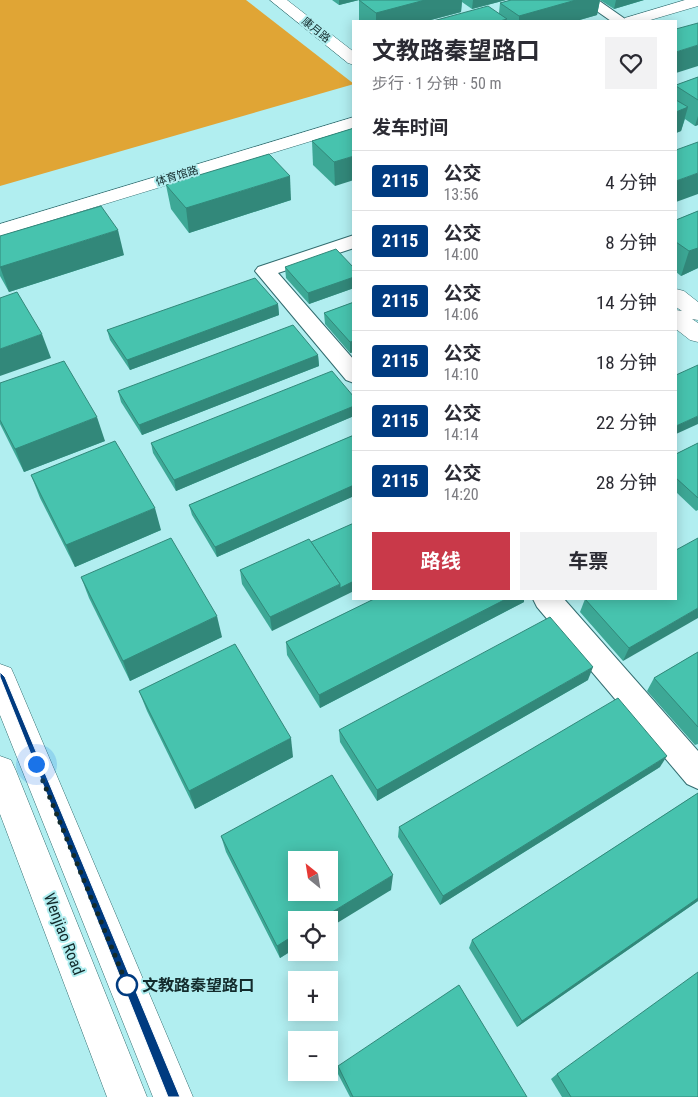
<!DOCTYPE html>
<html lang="zh">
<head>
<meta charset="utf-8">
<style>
	body { margin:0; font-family:"Roboto Condensed","Noto Sans SC",sans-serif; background:#f2f2f3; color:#2b2b33; height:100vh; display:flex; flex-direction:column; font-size:19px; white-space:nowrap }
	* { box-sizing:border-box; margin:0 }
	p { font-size:16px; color:#7c7c81 }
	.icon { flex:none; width:28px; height:28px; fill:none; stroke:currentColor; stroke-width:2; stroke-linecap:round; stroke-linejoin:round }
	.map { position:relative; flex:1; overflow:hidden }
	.panel { position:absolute; left:352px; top:20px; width:325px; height:580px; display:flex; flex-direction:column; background:#fff; border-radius:0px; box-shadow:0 2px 12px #0003 }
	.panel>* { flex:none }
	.badge { padding:0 10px; border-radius:4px; font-size:18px; line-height:32px }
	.needle { width:32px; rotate:330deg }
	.controls { position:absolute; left:288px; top:851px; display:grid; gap:10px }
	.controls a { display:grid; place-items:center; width:50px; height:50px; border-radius:0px; background:#fff; box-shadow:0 2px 12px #0003; font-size:25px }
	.you { position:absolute; width:25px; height:25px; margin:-12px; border:4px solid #fff; border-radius:50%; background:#1a73e8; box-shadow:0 0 0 8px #1a73e833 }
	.map>.badge { position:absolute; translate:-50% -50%; box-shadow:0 0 0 2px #fff }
	h2 { padding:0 20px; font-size:19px; line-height:45px }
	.round { display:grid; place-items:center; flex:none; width:52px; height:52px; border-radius:0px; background:#f2f2f3 }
	.summary { display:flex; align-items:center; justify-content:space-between; height:85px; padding:0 20px }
	h1 { font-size:24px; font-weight:700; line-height:38px }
	.action { display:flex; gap:10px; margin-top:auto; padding:10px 20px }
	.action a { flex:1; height:58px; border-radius:0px; background:#c93949; color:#fff; font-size:20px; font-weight:700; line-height:58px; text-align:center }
	.action a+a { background:#f2f2f3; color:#2b2b33 }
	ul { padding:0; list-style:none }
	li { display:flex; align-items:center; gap:15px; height:60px; padding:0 20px; border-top:1px solid #e1e1e2 }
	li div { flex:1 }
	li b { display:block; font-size:19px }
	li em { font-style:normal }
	li .badge { min-width:55px; font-weight:700; text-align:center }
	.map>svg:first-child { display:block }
</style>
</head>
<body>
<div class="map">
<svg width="698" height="1097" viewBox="0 0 698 1097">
	<rect width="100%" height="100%" fill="#b1eef0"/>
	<path fill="#e0a535" d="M 0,0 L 246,0 L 354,84 L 0,186 Z"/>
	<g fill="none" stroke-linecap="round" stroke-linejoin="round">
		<defs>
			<g id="street">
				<path d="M 581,0 L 598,0 L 628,21 L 611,21 Z"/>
				<path d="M 354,235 L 354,248 L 278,273 L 354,360 L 354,383 L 346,380 L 255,271 L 258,267 Z"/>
				<path d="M 533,599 L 564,599 L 698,751 L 698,789 L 687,784 L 537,607 Z"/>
			</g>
			<g id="secondary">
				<path d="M 270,0 L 287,0 L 354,52 L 354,65 L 348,63 Z"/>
				<path d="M 685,0 L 698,0 L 698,6 L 647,21 L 623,21 L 625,18 Z"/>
				<path d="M 354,117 L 354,128 L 0,236 L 0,224 Z"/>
				<path d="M 676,289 L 684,291 L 698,302 L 698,320 L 692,319 L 698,323 L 698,342 L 690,340 L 676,329 L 676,310 L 682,311 L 676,307 Z"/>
				<path d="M 0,664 L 11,668 L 15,677 L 193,1097 L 153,1097 L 0,715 Z"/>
				<path d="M 0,756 L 11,760 L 16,771 L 147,1097 L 107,1097 L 0,814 Z"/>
			</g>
		</defs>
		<use href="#street" stroke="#326c6f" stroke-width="2"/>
		<use href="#secondary" stroke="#326c6f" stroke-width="1"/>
		<use href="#street" fill="#fff" fill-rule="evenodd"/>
		<use href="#secondary" fill="#fff" fill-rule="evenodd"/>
	</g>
	<g fill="#3da896">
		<path d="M 332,0 L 359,0 L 339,5 Z"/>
		<path d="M 359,0 L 506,0 L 472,9 L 462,2 L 461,12 L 427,21 L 359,21 Z"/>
		<path d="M 511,0 L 644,0 L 614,9 L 600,0 L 597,15 L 576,21 L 433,21 L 499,13 L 500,3 Z"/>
		<path d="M 698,77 L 698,125 L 695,126 L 685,119 L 681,131 L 676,133 L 676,85 Z"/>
		<path d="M 354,128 L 335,186 L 313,165 L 312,141 Z"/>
		<path d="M 166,185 L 291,200 L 189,233 L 171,209 Z"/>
		<path d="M 698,211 L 698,268 L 681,276 L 676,272 L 676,220 Z"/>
		<path d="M 0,236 L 124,255 L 9,292 L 0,276 Z"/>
		<path d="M 285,267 L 354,268 L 354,288 L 309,304 L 286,278 Z"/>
		<path d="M 354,302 L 354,352 L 350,353 L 325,324 L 324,313 Z"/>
		<path d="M 278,304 L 279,315 L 130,370 L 110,340 L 107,330 Z"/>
		<path d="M 318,355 L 319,366 L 142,435 L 121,402 L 118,391 Z"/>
		<path d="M 0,383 L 105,441 L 24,472 L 0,424 Z"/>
		<path d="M 354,397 L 354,416 L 176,491 L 153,453 L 151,443 Z"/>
		<path d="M 354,435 L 354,496 L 217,557 L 192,515 L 189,505 Z"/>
		<path d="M 698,443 L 698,510 L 696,511 L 676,492 L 676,454 Z"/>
		<path d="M 31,475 L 161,530 L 75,567 L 40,498 Z"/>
		<path d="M 311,542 L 272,631 L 242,584 L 240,570 Z"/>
		<path d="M 81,577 L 222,637 L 130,681 L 89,598 Z"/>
		<path d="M 374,599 L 524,599 L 524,602 L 320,708 L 287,655 L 286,642 Z"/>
		<path d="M 585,599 L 676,599 L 623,661 L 580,612 Z"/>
		<path d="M 698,652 L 698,744 L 695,745 L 647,691 L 654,678 Z"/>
		<path d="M 588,680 L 377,801 L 340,742 L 339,730 Z"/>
		<path d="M 139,691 L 293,757 L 195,809 L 147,711 Z"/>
		<path d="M 660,767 L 440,905 L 398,837 L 399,827 Z"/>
		<path d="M 698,793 L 698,901 L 517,1027 L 469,948 L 472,940 Z"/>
		<path d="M 221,836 L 391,890 L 296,920 L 296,948 L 280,958 L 226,852 Z"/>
		<path d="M 338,1066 L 527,1097 L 350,1097 L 338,1074 Z"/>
		<path d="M 557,1074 L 698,1097 L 562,1097 L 551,1079 Z"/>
	</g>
	<g fill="#32887a">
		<path d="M 339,0 L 359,0 L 339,5 Z"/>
		<path d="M 425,0 L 462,0 L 461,12 L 427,21 L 376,21 L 376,13 Z"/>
		<path d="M 473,0 L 506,0 L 472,9 Z"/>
		<path d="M 576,0 L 600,0 L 597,15 L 576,21 L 519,21 L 519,16 Z"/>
		<path d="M 616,0 L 644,0 L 614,9 Z"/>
		<path d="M 698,45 L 698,66 L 676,73 L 676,52 Z"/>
		<path d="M 688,107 L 681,131 L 676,133 L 676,112 Z"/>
		<path d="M 698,116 L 698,125 L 695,126 Z"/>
		<path d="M 354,156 L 354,180 L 335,186 L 334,162 Z"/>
		<path d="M 698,173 L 698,194 L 676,202 L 676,181 Z"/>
		<path d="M 290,176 L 291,200 L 189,233 L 186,208 Z"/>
		<path d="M 118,230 L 124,255 L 9,292 L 0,267 Z"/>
		<path d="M 698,248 L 698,268 L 681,276 L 689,251 Z"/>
		<path d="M 354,277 L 354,288 L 309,304 L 308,293 Z"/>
		<path d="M 278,304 L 279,315 L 130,370 L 127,360 Z"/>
		<path d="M 42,334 L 51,358 L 0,376 L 0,349 Z"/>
		<path d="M 354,341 L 354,352 L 350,353 L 350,342 Z"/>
		<path d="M 318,355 L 319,366 L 142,435 L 139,425 Z"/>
		<path d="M 354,406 L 354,416 L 176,491 L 174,480 Z"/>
		<path d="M 698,416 L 698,424 L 676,434 L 676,426 Z"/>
		<path d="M 97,417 L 105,441 L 24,472 L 15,449 Z"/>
		<path d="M 354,485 L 354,496 L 217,557 L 215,547 Z"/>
		<path d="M 155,508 L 161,530 L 75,567 L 66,545 Z"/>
		<path d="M 354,581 L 354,591 L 272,631 L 270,617 L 340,584 Z"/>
		<path d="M 506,599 L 524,599 L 524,602 L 320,708 L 319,695 Z"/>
		<path d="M 698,608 L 698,618 L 623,661 L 629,648 Z"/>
		<path d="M 217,616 L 222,637 L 130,681 L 123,661 Z"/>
		<path d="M 593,667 L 588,680 L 377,801 L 377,790 Z"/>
		<path d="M 291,738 L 293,757 L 195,809 L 189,791 Z"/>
		<path d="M 667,756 L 660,767 L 440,905 L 443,896 Z"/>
		<path d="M 393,875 L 391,890 L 329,928 L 329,920 L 319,920 Z"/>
		<path d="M 698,898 L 698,901 L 517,1027 L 522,1021 Z"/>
		<path d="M 296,934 L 296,948 L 280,958 L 277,946 Z"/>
	</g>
	<g fill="#47c3ae" stroke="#32887a" fill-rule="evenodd">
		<path d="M 359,0 L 425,0 L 376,13 Z"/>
		<path d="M 511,0 L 576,0 L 519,16 L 500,3 Z"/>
		<path d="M 488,6 L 507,19 L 500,21 L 433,21 Z"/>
		<path d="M 698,23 L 698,45 L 676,52 L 676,29 Z"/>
		<path d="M 698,77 L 698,100 L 676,86 L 676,85 Z"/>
		<path d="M 676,100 L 688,107 L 676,112 Z"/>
		<path d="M 354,128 L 354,156 L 334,162 L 312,141 Z"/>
		<path d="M 698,142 L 698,173 L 676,181 L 676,150 Z"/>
		<path d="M 269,154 L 290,176 L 186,208 L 166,185 Z"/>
		<path d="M 101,206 L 118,230 L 0,267 L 0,236 Z"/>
		<path d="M 698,211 L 698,248 L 689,251 L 676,242 L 676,220 Z"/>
		<path d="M 336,249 L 354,268 L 354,277 L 308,293 L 285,267 Z"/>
		<path d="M 255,278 L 278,304 L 127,360 L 107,330 Z"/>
		<path d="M 17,292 L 42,334 L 0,349 L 0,298 Z"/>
		<path d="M 354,302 L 354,341 L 350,342 L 324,313 Z"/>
		<path d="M 293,325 L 318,355 L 139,425 L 118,391 Z"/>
		<path d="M 64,361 L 97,417 L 15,449 L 0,420 L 0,383 Z"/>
		<path d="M 698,365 L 698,416 L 676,426 L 676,375 Z"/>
		<path d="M 332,371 L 354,397 L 354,406 L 174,480 L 151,443 Z"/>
		<path d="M 354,435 L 354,485 L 215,547 L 189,505 Z"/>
		<path d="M 115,441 L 155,508 L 66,545 L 31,475 Z"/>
		<path d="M 698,443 L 698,498 L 676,478 L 676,454 Z"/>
		<path d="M 354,523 L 354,581 L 340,588 L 340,584 L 311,542 Z"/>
		<path d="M 171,538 L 217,616 L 123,661 L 81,577 Z"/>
		<path d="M 698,538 L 698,608 L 629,648 L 585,599 L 676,599 L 676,550 Z"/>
		<path d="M 309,539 L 340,584 L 270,617 L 240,570 Z"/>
		<path d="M 374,599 L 506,599 L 319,695 L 286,642 Z"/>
		<path d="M 550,617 L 593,667 L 377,790 L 339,730 Z"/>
		<path d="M 235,644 L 291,738 L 189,791 L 139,691 Z"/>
		<path d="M 698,652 L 698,727 L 654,678 Z"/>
		<path d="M 618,698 L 667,756 L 443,896 L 399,827 Z"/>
		<path d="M 332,775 L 393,875 L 319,920 L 296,920 L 296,934 L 277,946 L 221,836 ZM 296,860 L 329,860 L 329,892 L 296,892 Z"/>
		<path d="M 698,793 L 698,898 L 522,1021 L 472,940 Z"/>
		<path d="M 698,972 L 698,1097 L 571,1097 L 557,1074 Z"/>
		<path d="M 459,985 L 527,1097 L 353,1097 L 338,1066 Z"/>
	</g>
	<path fill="#003b80" stroke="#fff" d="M 0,672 L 5,677 L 180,1097 L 168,1097 L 0,677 Z"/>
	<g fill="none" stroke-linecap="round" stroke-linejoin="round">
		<path stroke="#132b2c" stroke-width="5" stroke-dasharray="0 9" d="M 36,764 L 130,992 L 127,985"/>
	</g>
	<circle fill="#fff" stroke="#003b80" stroke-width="2.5" cx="127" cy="985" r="10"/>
	<g text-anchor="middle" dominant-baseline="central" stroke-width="4" stroke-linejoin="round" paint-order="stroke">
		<g font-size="11" fill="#132b2c" stroke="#b1eef0">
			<text transform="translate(316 30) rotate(39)">康月路</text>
			<text transform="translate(177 176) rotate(-17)">体育馆路</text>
		</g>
		<g font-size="16" fill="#132b2c" stroke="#b1eef0">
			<text transform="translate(64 934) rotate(69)">Wenjiao Road</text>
		</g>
		<g font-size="16" font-weight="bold" fill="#132b2c" stroke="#b1eef0" text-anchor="start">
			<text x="142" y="985">文教路秦望路口</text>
		</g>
	</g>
</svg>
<div class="controls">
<a><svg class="needle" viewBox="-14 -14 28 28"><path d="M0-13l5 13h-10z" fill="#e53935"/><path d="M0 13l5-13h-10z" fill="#7c7c81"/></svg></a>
<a><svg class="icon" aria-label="locate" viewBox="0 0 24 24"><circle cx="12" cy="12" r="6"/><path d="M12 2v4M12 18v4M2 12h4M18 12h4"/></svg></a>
<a>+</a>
<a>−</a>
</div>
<div class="you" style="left:36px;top:764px"></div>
<section class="panel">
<div class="summary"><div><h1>文教路秦望路口</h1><p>步行 · 1 分钟 · 50 m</p></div><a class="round"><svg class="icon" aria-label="heart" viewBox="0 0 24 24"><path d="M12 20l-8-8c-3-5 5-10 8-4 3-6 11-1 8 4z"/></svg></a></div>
<h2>发车时间</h2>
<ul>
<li><span class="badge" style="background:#003b80;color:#fff">2115</span><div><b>公交</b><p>13:56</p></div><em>4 分钟</em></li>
<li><span class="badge" style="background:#003b80;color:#fff">2115</span><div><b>公交</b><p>14:00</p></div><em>8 分钟</em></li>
<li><span class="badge" style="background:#003b80;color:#fff">2115</span><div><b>公交</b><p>14:06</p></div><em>14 分钟</em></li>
<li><span class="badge" style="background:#003b80;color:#fff">2115</span><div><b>公交</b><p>14:10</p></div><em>18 分钟</em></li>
<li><span class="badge" style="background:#003b80;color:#fff">2115</span><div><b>公交</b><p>14:14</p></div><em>22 分钟</em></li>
<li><span class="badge" style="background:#003b80;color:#fff">2115</span><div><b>公交</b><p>14:20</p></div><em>28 分钟</em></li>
</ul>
<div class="action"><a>路线</a><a>车票</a></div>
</section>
</div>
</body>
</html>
